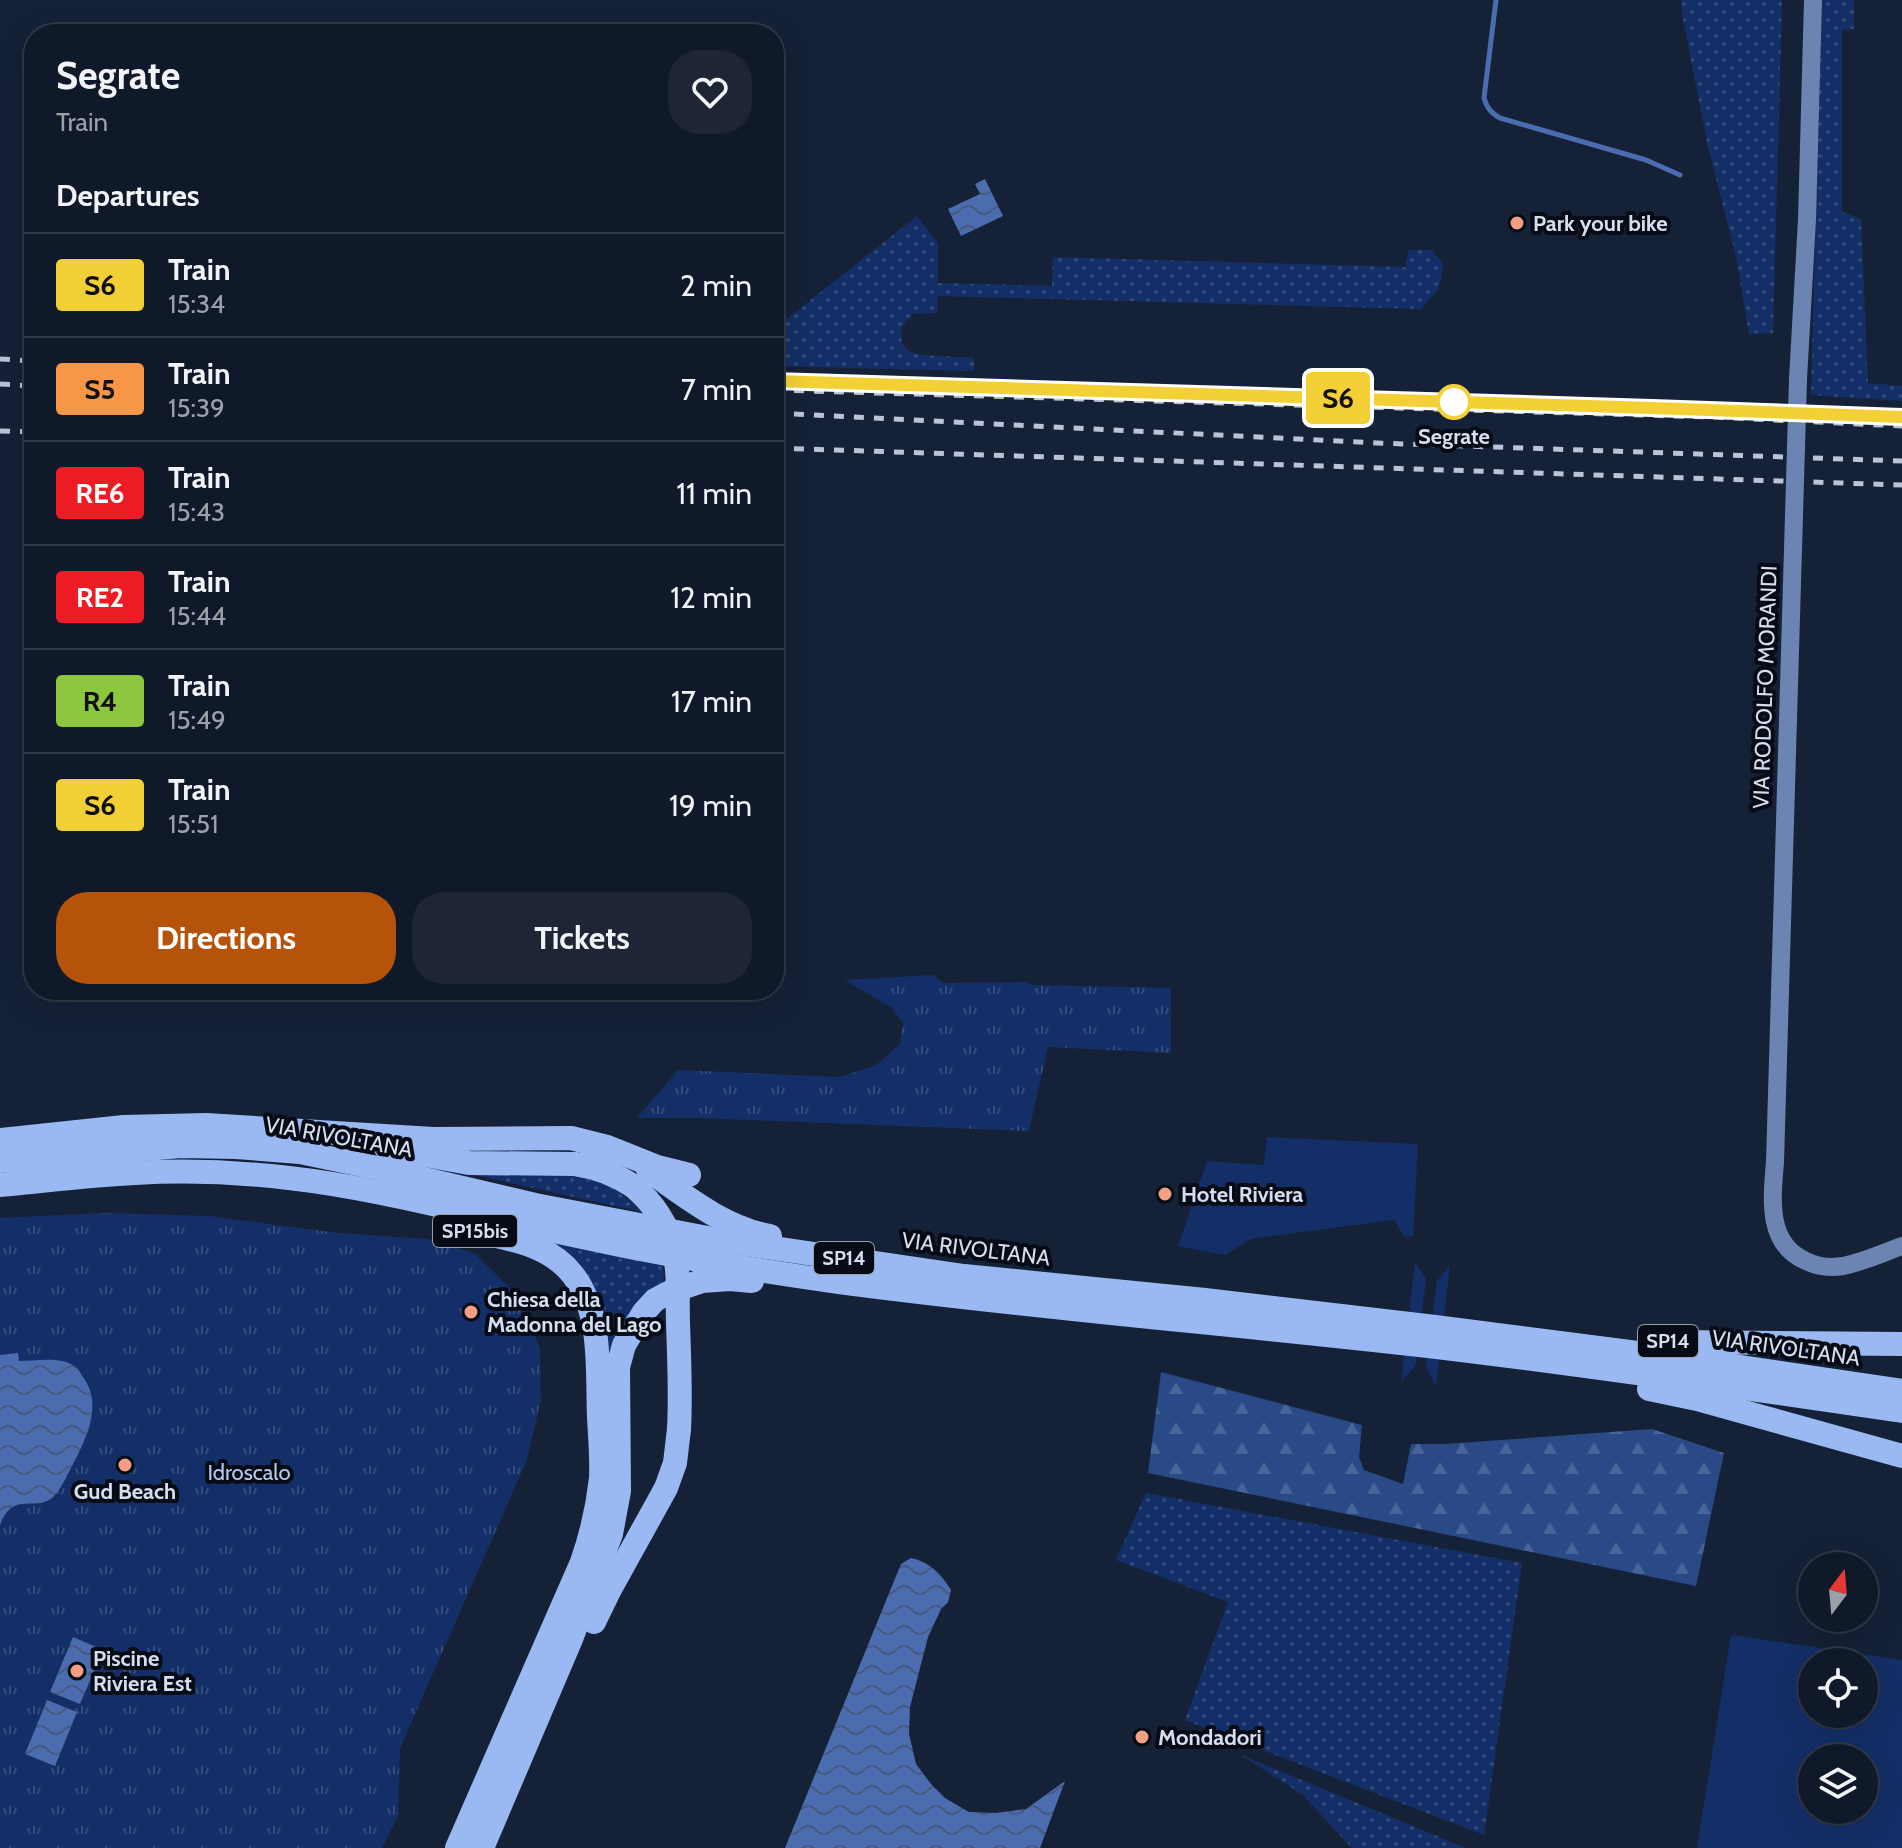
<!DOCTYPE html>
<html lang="en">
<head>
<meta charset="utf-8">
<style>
	body { margin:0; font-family:Cabin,sans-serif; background:#1e2635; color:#f1f3f6; height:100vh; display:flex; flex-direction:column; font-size:30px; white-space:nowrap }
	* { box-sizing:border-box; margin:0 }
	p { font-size:26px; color:#9ca0a8 }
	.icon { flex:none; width:44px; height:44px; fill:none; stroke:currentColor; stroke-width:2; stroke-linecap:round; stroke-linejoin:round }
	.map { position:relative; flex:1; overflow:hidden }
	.panel { position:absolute; left:24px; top:24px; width:760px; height:976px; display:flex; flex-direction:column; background:#101929; border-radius:32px; box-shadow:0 8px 32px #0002,0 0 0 2px #303846 }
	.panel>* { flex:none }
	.badge { padding:0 16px; border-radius:6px; font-size:28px; line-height:52px }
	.needle { width:52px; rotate:16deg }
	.tools { position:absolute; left:1798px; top:1552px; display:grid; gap:16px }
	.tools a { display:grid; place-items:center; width:80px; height:80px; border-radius:50%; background:#101929; box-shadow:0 8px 32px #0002,0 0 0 2px #303846; font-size:40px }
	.map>.badge { position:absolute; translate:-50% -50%; box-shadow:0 0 0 4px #fff }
	h2 { padding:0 32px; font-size:30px; line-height:72px }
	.round { display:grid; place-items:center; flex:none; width:84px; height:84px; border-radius:32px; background:#1e2635 }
	.headline { display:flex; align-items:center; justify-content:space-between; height:136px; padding:0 32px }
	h1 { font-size:38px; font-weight:800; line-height:60px }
	.action { display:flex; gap:16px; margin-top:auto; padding:16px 32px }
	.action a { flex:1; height:92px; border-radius:32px; background:#b45309; color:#fff; font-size:32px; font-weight:800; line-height:92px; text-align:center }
	.action a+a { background:#1e2635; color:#f1f3f6 }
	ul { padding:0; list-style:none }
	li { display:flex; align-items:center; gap:24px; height:104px; padding:0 32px; border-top:2px solid #303846 }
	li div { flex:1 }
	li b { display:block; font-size:30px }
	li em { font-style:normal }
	li .badge { min-width:88px; font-weight:700; text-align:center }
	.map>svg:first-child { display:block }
</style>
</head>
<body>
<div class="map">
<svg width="1902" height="1848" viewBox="0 0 1902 1848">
	<defs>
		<pattern id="grass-dots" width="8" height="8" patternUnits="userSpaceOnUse" patternTransform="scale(2)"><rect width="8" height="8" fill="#142f67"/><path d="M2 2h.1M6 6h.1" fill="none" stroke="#354d7d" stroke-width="1.8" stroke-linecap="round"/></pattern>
		<pattern id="forest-firs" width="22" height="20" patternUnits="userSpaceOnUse" patternTransform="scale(2)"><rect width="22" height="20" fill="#294987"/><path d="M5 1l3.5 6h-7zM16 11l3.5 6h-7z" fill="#476398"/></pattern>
		<pattern id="park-tufts" width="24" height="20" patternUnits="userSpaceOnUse" patternTransform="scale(2)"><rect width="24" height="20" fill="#142f67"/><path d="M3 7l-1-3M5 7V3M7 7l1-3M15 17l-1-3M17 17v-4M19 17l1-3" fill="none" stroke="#354d7d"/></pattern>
		<pattern id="water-waves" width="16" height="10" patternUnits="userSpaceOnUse" patternTransform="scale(2)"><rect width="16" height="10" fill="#4b6daf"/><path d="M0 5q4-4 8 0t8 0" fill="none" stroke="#465a80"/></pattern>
	</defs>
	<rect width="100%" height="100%" fill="#152137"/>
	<g fill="url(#grass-dots)">
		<path d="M 1681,0 L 1782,0 L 1773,333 L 1749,334 L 1736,256 L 1708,147 L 1682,14 Z"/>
		<path d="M 1822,0 L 1854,0 L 1854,29 L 1842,30 L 1842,212 L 1861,219 L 1868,383 L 1902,386 L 1902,401 L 1811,395 Z"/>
		<path d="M 917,216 L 938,243 L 938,283 L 1052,286 L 1053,257 L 1405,267 L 1409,250 L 1431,250 L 1443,263 C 1442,273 1442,283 1436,292 C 1431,298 1426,301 1422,309 L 938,296 L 937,313 L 913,314 L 902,327 C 897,356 919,355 941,356 C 952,357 963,357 974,358 L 974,371 L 774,366 L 774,329 Z"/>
		<path d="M 452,1170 L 569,1172 L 614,1187 L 642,1212 Z"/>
		<path d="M 551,1241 L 662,1262 L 665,1288 L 612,1362 Z"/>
		<path d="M 1146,1493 L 1522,1563 L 1484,1835 L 1185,1720 L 1228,1602 L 1116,1560 Z"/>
		<path d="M 1241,1755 L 1466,1848 L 1352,1848 L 1303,1795 Z"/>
	</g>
	<path fill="url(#forest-firs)" d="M 1161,1372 L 1362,1425 L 1359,1457 L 1364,1470 L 1403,1484 L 1411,1444 L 1445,1444 L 1652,1429 L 1724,1453 L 1696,1586 L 1148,1473 Z"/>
	<g fill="url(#park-tufts)">
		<path d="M 933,975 L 943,983 L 1026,982 L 1031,985 L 1171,988 L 1171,1053 L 1048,1047 L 1029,1131 L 697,1118 L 637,1118 L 678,1070 L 839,1077 L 875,1066 L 900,1044 L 903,1023 L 892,1008 L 845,980 Z"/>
		<path d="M 104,1213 L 209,1216 L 339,1233 L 427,1239 L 474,1253 L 518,1296 L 540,1348 L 541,1399 L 527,1460 L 400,1748 L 398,1816 L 382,1848 L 0,1848 L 0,1218 Z"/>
	</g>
	<g fill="#142f67" fill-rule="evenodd">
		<path d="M 1267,1137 L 1418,1144 L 1413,1236 L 1404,1236 L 1394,1220 L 1256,1238 L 1249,1240 L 1225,1255 L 1178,1246 L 1207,1161 L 1264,1165 Z"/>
		<path d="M 1415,1263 L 1426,1278 L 1416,1365 L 1401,1382 Z"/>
		<path d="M 1450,1265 L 1436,1387 L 1426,1366 L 1437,1281 Z"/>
		<path d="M 1731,1635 L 1902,1660 L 1902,1848 L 1697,1848 ZM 1812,1662 L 1864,1662 L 1864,1714 L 1812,1714 ZM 1812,1758 L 1864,1758 L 1864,1810 L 1812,1810 Z"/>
	</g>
	<g fill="url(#water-waves)">
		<path d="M 985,179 L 1003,216 L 961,236 L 948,209 L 980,194 L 975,184 Z"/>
		<path d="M 18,1353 L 19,1361 C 35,1361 61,1356 74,1366 C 78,1368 80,1372 82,1376 C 105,1404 85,1441 71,1468 C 66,1477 62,1487 55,1495 C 37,1515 14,1488 0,1525 L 0,1355 Z"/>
		<path d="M 911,1558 C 930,1562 941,1574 951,1590 L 948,1602 L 941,1609 L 928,1637 L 910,1707 L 909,1734 L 916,1764 L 931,1784 L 945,1798 L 969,1812 L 996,1813 L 1026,1809 L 1065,1781 L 1040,1848 L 785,1848 L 901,1564 Z"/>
		<path d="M 73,1637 L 103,1650 L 80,1704 L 50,1692 Z"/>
		<path d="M 47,1700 L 77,1712 L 55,1766 L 25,1754 Z"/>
	</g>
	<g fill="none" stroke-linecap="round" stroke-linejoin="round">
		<path stroke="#4b6daf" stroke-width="5" d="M 1496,0 L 1484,98 C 1487,108 1491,113 1500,118 L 1646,160 L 1680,175"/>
		<g stroke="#6c84b1" stroke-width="18">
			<path d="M 1798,379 L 1807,220 L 1813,0"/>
			<path d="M 1775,1162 C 1772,1198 1766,1244 1806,1261 C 1818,1267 1830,1268 1843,1266 C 1863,1262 1883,1253 1902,1246"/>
		</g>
		<g stroke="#9ab9f2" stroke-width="24">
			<path d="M 0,1140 L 124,1127 L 206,1125 L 433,1139 L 571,1138 L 607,1147 L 657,1167 L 689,1175"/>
			<path d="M 386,1148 L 469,1163 L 575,1164 C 596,1167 615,1174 633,1186"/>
			<path d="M 0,1161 L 181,1146 L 236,1147 L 300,1152 L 377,1168 L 535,1205 L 718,1240 L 964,1276 L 1205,1300 L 1435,1327 L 1692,1360 L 1902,1391"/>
			<path d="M 648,1170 C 685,1196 724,1228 770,1236"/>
			<path d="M 0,1185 C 45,1181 90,1175 135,1173 C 186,1170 238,1172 289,1178 C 378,1188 466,1213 554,1231 C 648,1252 743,1269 839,1282 C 1043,1309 1248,1325 1453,1349 C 1603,1367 1752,1389 1902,1411"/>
			<path d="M 1653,1339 L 1673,1342 L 1902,1344"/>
			<path d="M 1649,1389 L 1697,1399 L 1902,1456"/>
			<path d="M 594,1622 L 609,1591 L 666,1488 L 675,1463 L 679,1429"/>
			<path d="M 457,1848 L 582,1562 C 591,1536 598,1506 601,1478 C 602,1458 600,1437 599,1417 C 597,1371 603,1314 573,1275 C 553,1249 523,1242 493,1235"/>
			<path d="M 482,1848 L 571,1639 L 611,1534 L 619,1491 L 618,1367 L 624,1345 L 644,1312 L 655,1300 L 672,1291 L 702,1281 L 730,1279 L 752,1281"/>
		</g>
		<g stroke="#bbc4d5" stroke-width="5" stroke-dasharray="10 10" stroke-linecap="butt">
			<path d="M 0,359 L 34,361"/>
			<path d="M 0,384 L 34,386"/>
			<path d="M 774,390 L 1711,417 L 1902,426"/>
			<path d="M 774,413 L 1377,443 L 1902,461"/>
			<path d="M 0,431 L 34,432"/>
			<path d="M 774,448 L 1902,485"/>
		</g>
		<path stroke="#6c84b1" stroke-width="18" d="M 1775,1162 L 1798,379"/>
		<path stroke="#9ab9f2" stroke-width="24" d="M 633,1186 C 652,1202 667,1223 673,1248 C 680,1271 677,1298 678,1322 C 679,1358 681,1393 679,1429"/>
	</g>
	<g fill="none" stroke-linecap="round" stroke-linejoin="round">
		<defs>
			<path id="line" d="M 774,381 L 1652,408 L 1902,417"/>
		</defs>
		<use href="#line" stroke="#fff" stroke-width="18"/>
		<use href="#line" stroke="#f3d035" stroke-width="12"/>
	</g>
	<g fill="#f39f83" stroke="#060b15" stroke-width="3">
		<circle cx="1517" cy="223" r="8"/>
		<circle cx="1165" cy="1194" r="8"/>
		<circle cx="471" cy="1312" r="8"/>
		<circle cx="125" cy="1465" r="8"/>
		<circle cx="77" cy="1671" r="8"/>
		<circle cx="1142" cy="1737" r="8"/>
	</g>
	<circle fill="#fff" stroke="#f3d035" stroke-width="4" cx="1454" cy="402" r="16"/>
	<g text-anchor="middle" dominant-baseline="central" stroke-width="8" stroke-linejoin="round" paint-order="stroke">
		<g fill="#060b15" stroke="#979fad" stroke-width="2">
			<rect x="433" y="1215" width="84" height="32" rx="6"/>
			<rect x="814" y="1242" width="60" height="32" rx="6"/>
			<rect x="1638" y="1325" width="60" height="32" rx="6"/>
		</g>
		<g font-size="20" font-weight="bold" fill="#d5deee">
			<text x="475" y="1231">SP15bis</text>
			<text x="844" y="1258">SP14</text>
			<text x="1668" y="1341">SP14</text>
		</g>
		<g font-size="22" font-weight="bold" fill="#d5deee" stroke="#060b15" text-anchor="start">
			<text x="1533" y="223">Park your bike</text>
			<text x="1181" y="1194">Hotel Riviera</text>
			<text x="487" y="1299">Chiesa della<tspan x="487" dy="25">Madonna del Lago</tspan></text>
			<text x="125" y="1491" text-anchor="middle">Gud Beach</text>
			<text x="93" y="1658">Piscine<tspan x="93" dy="25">Riviera Est</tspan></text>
			<text x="1158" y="1737">Mondadori</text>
		</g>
		<g font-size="22" font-weight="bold" fill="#d5deee" stroke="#060b15">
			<text x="1454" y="436">Segrate</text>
		</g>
		<g font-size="22" fill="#d5deee" stroke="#060b15">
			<text transform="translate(1765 687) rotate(-88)">VIA RODOLFO MORANDI</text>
			<text transform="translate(339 1137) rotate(10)">VIA RIVOLTANA</text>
			<text transform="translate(976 1249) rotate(7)">VIA RIVOLTANA</text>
			<text transform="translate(1786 1348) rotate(8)">VIA RIVOLTANA</text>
		</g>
		<g font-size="22" fill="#b7cbf0" stroke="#060b15">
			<text x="249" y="1472">Idroscalo</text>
		</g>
	</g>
</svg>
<div class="tools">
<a><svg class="needle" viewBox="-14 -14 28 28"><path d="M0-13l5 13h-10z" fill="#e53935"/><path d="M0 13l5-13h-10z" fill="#9ca0a8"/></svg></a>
<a><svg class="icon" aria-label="locate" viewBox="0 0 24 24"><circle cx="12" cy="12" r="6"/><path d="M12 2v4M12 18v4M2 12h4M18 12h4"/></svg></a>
<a><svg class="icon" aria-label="layers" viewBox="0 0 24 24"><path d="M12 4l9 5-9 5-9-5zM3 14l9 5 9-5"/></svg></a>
</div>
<b class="badge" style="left:1338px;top:398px;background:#f3d035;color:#111">S6</b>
<section class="panel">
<div class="headline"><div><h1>Segrate</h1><p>Train</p></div><a class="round"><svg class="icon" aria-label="heart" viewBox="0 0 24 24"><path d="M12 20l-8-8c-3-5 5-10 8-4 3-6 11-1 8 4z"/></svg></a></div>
<h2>Departures</h2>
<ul>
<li><span class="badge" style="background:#f3d035;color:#111">S6</span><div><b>Train</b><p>15:34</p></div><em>2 min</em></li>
<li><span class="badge" style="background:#f79647;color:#111">S5</span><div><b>Train</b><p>15:39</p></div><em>7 min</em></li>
<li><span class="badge" style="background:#ed1c24;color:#fff">RE6</span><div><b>Train</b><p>15:43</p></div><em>11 min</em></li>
<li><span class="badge" style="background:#ed1c24;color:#fff">RE2</span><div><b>Train</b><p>15:44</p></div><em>12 min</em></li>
<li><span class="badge" style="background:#8dc63f;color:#111">R4</span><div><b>Train</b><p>15:49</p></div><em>17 min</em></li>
<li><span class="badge" style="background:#f3d035;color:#111">S6</span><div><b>Train</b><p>15:51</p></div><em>19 min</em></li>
</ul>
<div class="action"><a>Directions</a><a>Tickets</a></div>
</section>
</div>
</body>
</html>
